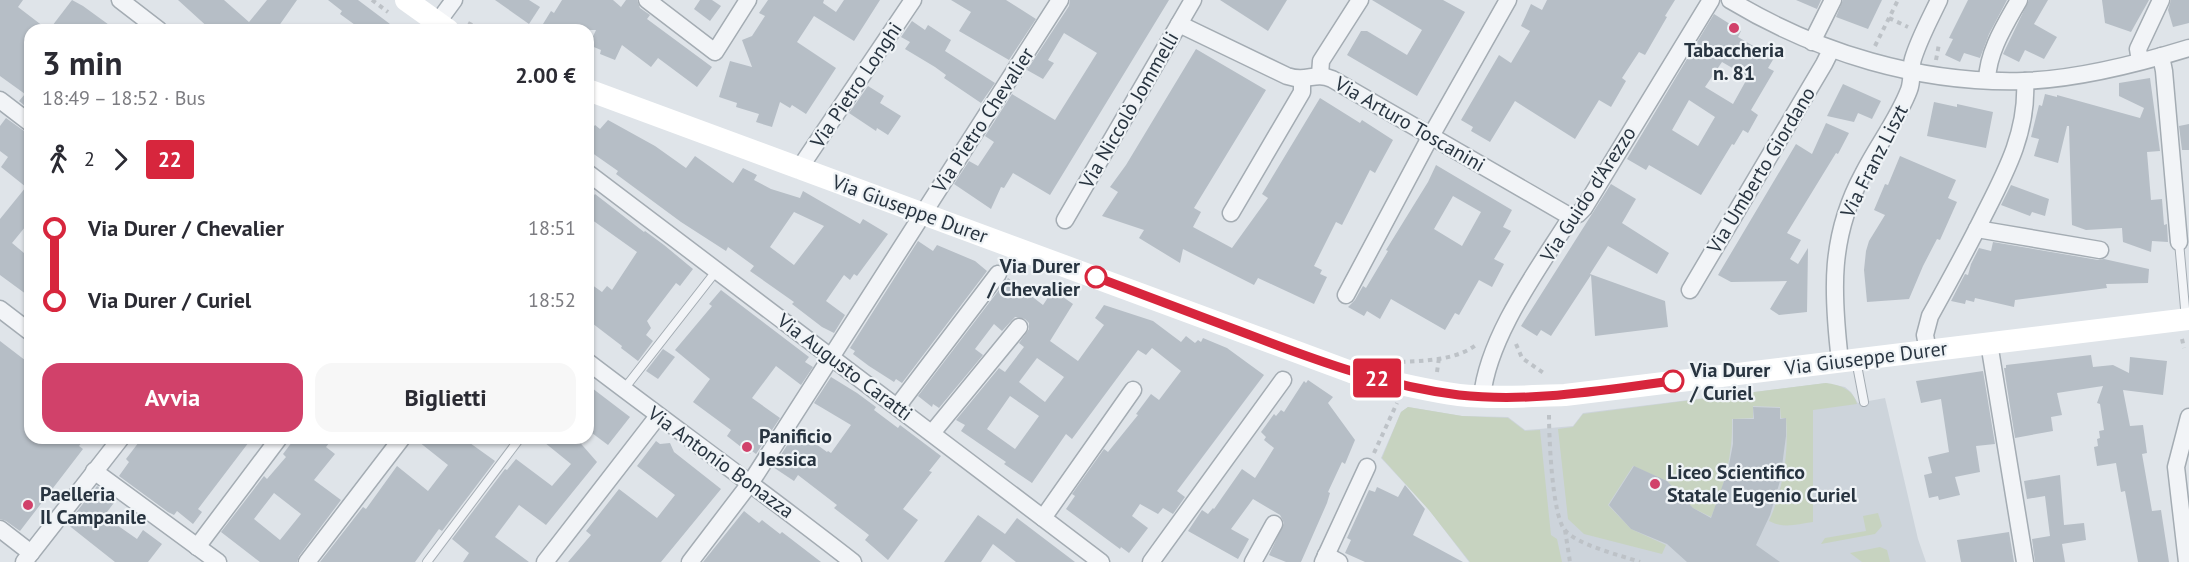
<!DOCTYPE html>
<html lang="it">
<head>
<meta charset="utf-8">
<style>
	body { margin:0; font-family:"PT Sans",sans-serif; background:#f7f7f7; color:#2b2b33; height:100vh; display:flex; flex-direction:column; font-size:22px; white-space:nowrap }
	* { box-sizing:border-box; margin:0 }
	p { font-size:20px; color:#7c7c81 }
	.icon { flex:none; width:33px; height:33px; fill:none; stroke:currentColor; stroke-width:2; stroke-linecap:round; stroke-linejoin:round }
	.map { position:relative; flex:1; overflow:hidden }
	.panel { position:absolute; left:24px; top:24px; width:570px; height:420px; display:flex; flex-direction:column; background:#fff; border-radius:18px; box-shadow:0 2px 4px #0004 }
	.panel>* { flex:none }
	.badge { padding:0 12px; border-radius:4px; font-size:21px; line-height:39px }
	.map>.badge { position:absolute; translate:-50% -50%; box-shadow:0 0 0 3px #fff }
	.legs { display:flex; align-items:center; gap:9px; height:66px; padding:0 18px; font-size:20px }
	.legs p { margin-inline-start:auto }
	.overview { display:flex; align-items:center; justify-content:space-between; height:102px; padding:0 18px }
	h1 { font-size:33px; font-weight:700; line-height:45px }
	.action { display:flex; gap:12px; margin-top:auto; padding:12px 18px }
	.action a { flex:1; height:69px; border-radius:18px; background:#d1416a; color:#fff; font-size:24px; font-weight:700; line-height:69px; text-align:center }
	.action a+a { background:#f7f7f7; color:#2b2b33 }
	ul { padding:0 18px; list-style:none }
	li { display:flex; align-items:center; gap:21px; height:72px; font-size:22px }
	li i { display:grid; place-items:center; width:9px; height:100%; margin:0 8px; background:currentColor }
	li i::after { content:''; width:15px; height:15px; margin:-8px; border:4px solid; border-radius:50%; background:#fff }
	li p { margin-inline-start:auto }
	li:first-child i { background:linear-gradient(#0000 50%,currentColor 0) }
	li:last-child i { background:linear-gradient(currentColor 50%,#0000 0) }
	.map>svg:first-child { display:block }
</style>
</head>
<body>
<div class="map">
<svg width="2189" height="562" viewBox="0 0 2189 562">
	<rect width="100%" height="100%" fill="#dfe4e9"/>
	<path fill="#cdd4db" d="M 1826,383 L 1845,387 L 1851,392 L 1858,403 L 1885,398 L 1918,539 L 1926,562 L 1469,562 L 1429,510 L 1381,458 L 1401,412 L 1408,407 L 1462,416 L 1508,417 L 1525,430 L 1539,429 L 1573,426 L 1583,413 Z"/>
	<g fill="#c7d3c0">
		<path d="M 1826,383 C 1840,385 1853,389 1857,404 L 1813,410 L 1813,522 C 1797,524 1784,529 1769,521 C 1783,491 1789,451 1786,418 L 1781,418 L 1780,407 L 1753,406 L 1753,418 L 1732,419 C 1733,454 1725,485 1711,517 L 1693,508 L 1667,481 L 1633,466 L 1608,505 L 1631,529 L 1666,545 L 1662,554 L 1584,534 L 1568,519 L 1558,429 L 1573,427 L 1583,414 Z"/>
		<path d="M 1408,407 L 1462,416 L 1508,418 L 1525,431 L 1540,430 L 1551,535 L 1557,539 L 1562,562 L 1470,562 L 1429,510 L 1382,458 L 1401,412 Z"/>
		<path d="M 1878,513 L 1882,526 L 1875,534 L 1821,544 L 1825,538 L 1866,531 L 1863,516 Z"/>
		<path d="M 1880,547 L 1887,550 L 1890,562 L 1862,562 L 1850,553 Z"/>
	</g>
	<g fill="#b6bec6" fill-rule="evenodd">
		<path d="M 0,0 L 23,0 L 18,7 L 48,30 L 30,30 L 30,110 L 19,101 L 25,94 L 0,76 Z"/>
		<path d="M 72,0 L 83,6 L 116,30 L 49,30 Z"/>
		<path d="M 178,0 L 224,0 L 249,22 L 267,0 L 297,0 L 276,30 L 211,30 Z"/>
		<path d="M 328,0 L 358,0 L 398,30 L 362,30 L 340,14 L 342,11 Z"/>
		<path d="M 495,0 L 529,0 L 540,7 L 529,24 Z"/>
		<path d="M 562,0 L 613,0 L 621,7 L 626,0 L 637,0 L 640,8 L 650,15 L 647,19 L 712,67 L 697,87 L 658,58 L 651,67 L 622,45 L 615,60 L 600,54 L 601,50 L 589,45 L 596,30 L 544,30 L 546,26 L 543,24 L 551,11 L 554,13 Z"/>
		<path d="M 700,0 L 712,0 L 721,6 L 710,21 L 694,9 Z"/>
		<path d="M 768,0 L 824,0 L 823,3 L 836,12 L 844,0 L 880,0 L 854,41 L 814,16 L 797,42 L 836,68 L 806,114 L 792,105 L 790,108 L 780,102 L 772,127 L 756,122 L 759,114 L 736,107 L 737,103 L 719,97 L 730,61 L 752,67 L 742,40 L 752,36 L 765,16 L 759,13 Z"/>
		<path d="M 951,0 L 1006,0 L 1036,19 L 1009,60 L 959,31 L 971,12 Z"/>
		<path d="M 1070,0 L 1169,0 L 1050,195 L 1013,173 L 1004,188 L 1001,187 L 991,209 L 954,184 L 969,161 L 978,166 L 994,142 L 985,136 L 1012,94 L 1055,120 L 1097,53 L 1064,33 L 1048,60 L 1054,63 L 1043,79 L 1027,70 L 1069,6 Z"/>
		<path d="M 1220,0 L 1287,0 L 1268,31 Z"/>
		<path d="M 1372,0 L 1443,0 L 1465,12 L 1417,96 L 1347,55 L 1361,31 L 1367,31 L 1407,55 L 1422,30 Z"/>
		<path d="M 1547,0 L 1675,0 L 1665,16 L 1667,17 L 1645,55 L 1639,52 L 1622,78 L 1626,81 L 1611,107 L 1599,100 L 1575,139 L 1515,101 L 1490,142 L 1471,131 L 1473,127 L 1461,120 L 1499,55 L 1511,63 L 1530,31 L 1521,26 L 1531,4 L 1542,10 Z"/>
		<path d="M 1796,0 L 1821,0 L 1817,9 Z"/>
		<path d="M 1843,0 L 1882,0 L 1868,29 L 1836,17 Z"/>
		<path d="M 1968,0 L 2007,0 L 1989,34 L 1980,58 L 1964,53 L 1960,62 L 1945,55 L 1953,39 L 1949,38 Z"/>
		<path d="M 2029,0 L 2048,0 L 2034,24 L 2057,37 L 2044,59 L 2025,50 L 2019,62 L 2003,54 Z"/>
		<path d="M 2102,0 L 2149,0 L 2131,32 L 2105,23 Z"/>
		<path d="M 2171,0 L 2189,0 L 2189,23 L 2173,27 L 2168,10 Z"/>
		<path d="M 1714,14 L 1741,31 L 1738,37 L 1774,58 L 1768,68 L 1774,71 L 1751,110 L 1758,115 L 1748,133 L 1743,130 L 1734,145 L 1732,144 L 1701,195 L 1649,165 L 1646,170 L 1627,159 ZM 1722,62 L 1748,77 L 1733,104 L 1705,87 ZM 1689,100 L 1715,117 L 1698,146 L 1672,130 Z"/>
		<path d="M 912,21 L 925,30 L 928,25 L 951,40 L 945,51 L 995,83 L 981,103 L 944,78 L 946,75 L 935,67 L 905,49 L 910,42 L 901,37 Z"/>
		<path d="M 1196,49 L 1266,90 L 1194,208 L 1201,212 L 1193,227 L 1232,248 L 1268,198 L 1262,194 L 1320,98 L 1360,123 L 1362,120 L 1393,140 L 1375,173 L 1370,170 L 1342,225 L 1336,222 L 1314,266 L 1322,270 L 1320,274 L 1327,277 L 1314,304 L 1258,278 L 1254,285 L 1183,249 L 1180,263 L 1139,238 L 1144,230 L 1102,216 L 1118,192 L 1110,187 L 1126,165 Z"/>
		<path d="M 2150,78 L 2160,151 L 2147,152 L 2151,200 L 2162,199 L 2164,225 L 2167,224 L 2168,242 L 2152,241 L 2151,252 L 2123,242 L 2122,228 L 2086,230 L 2072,225 L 2069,126 L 2067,126 L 2058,163 L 2034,156 L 2039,139 L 2031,137 L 2039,105 L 2042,106 L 2045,94 L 2057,97 L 2057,95 L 2140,118 L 2144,108 L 2119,96 L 2119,83 Z"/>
		<path d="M 1843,84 L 1881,101 L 1872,119 L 1858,113 L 1854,122 L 1827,116 Z"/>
		<path d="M 868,86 L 884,96 L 880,103 L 901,116 L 888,135 L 877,128 L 876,131 L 849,113 Z"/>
		<path d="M 1934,102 L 1957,107 L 1957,104 L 1993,112 L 1986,148 L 1927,136 Z"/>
		<path d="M 6,118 L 24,131 L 30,133 L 30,221 L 12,243 L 30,258 L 30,297 L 0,275 L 0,219 L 26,187 L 1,167 L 8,157 L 0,151 L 0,126 Z"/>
		<path d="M 608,120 L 655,146 L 686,168 L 695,156 L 733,183 L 743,168 L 757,175 L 754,180 L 771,189 L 800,198 L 803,191 L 860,224 L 863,219 L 888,234 L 857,276 L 854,274 L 850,280 L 844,275 L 826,301 L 845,315 L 834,333 L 822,327 L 792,304 L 794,302 L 750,271 L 754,266 L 728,247 L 726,251 L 681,222 L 616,174 L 618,171 L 588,150 L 588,134 L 595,125 L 600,129 ZM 794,212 L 824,226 L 794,265 L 770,247 Z"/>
		<path d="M 1826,123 L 1849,133 L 1838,154 L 1836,153 L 1787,233 L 1801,240 L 1790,259 L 1798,264 L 1808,248 L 1807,312 L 1779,315 L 1770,309 L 1787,281 L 1731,282 L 1718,275 L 1796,144 L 1812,154 Z"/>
		<path d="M 2189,124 L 2189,150 L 2182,150 L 2179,126 Z"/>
		<path d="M 1900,156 L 1956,180 L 1948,198 L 1957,202 L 1940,240 L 1937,239 L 1923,266 L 1909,299 L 1867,302 L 1864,270 L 1866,251 L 1869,241 L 1885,215 L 1874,210 L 1885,184 L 1888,185 Z"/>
		<path d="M 1436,165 L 1512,210 L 1503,227 L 1511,231 L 1494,259 L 1504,264 L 1492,287 L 1479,280 L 1459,315 L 1455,313 L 1445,330 L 1391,299 L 1380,319 L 1367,311 L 1364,316 L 1348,307 L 1355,300 L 1363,286 L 1366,288 L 1388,251 L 1386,250 L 1428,182 ZM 1453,196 L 1481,212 L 1462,246 L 1434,229 Z"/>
		<path d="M 1611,184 L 1636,199 L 1622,223 L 1669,253 L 1657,274 L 1608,246 L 1590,274 L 1665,301 L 1668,327 L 1595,336 L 1591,275 L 1551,336 L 1541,330 L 1537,336 L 1521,326 Z"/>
		<path d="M 2011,185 L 2049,199 L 2045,216 L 2032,212 L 2030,216 L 2001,205 Z"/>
		<path d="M 595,194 L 644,232 L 645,231 L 664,245 L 693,269 L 680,286 L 676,283 L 647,321 L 651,328 L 646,335 L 653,341 L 638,361 L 621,348 L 622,346 L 588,320 L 588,282 L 602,292 L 607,286 L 612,290 L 637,252 L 588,217 L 588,203 Z"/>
		<path d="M 918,241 L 933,251 L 937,245 L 975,261 L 987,271 L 902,383 L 896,379 L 894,382 L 869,366 L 853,354 L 855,351 L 850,348 Z"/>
		<path d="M 1993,242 L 2098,260 L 2104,259 L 2149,269 L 2148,283 L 2106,284 L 2107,288 L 2015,300 L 2014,307 L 1975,298 L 1974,302 L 1966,300 L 1965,304 L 1951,301 L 1965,274 L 1968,275 L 1971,264 L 1979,248 L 1991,251 Z"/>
		<path d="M 1008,278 L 1043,305 L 1053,290 L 1073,304 L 1050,341 L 1078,361 L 1104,325 L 1095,318 L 1104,305 L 1153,321 L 1181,342 L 1186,336 L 1195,343 L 1198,340 L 1201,342 L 1203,338 L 1227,348 L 1264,375 L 1177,491 L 1185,497 L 1173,514 L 1163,508 L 1158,514 L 1140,504 L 1132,516 L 1148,528 L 1129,553 L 1121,547 L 1120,549 L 1066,509 L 1075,496 L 1072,494 L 1104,449 L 1108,452 L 1138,415 L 1136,414 L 1151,394 L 1159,400 L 1181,371 L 1152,348 L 1146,355 L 1138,350 L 1072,439 L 1066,434 L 1032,483 L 1004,464 L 1006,462 L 961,431 L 965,425 L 956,420 L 999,368 L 1005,372 L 1024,347 L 1019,343 L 1029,329 L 1029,323 L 1025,319 L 1015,317 L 1002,331 L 994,324 L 975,349 L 983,355 L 939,408 L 933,404 L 932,407 L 918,396 ZM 1037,358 L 1064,377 L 1045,402 L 1019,382 ZM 1010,396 L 1039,416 L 1015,449 L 987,429 Z"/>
		<path d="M 721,290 L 809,357 L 805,362 L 813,367 L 801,385 L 776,366 L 752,398 L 780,418 L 756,454 L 752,451 L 750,454 L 727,436 L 731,430 L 693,402 L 710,379 L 675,350 L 712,306 L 709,304 Z"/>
		<path d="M 0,341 L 30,364 L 30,438 L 85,438 L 79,446 L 83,449 L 20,531 L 6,521 L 0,519 Z"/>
		<path d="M 663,349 L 675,357 L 658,379 L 646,371 Z"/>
		<path d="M 2091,355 L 2093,367 L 2113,365 L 2129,373 L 2130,357 L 2167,361 L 2163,395 L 2123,390 L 2130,426 L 2143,425 L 2147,453 L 2142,454 L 2152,511 L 2161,510 L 2169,562 L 2138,562 L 2125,491 L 2121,492 L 2116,463 L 2097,466 L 2094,447 L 2098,446 L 2097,439 L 2100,438 L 2099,431 L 2104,430 L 2100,404 L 2097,403 L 2103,386 L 2057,393 L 2062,415 L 2051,417 L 2053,431 L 2015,438 L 2004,368 L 2006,368 L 2006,365 Z"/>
		<path d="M 1983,371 L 1995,444 L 1976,446 L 1980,472 L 1955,477 L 1960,495 L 1939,500 L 1938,496 L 1929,498 L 1924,475 L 1932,473 L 1928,457 L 1949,452 L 1941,399 L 1921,403 L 1916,381 Z"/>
		<path d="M 831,377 L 857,393 L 876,407 L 874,410 L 898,428 L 900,425 L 941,456 L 929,471 L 932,472 L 903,509 L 918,520 L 888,560 L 865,540 L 869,535 L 834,508 L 837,505 L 798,475 L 794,481 L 773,467 L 797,430 L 827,452 L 828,451 L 831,453 L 851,425 L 814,403 Z"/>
		<path d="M 1308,380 L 1333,397 L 1328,403 L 1355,440 L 1345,464 L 1342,462 L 1328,492 L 1330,493 L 1327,503 L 1301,562 L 1286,562 L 1269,555 L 1284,523 L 1280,515 L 1253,499 L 1231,529 L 1249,539 L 1238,559 L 1188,531 L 1202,510 L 1208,514 L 1213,508 L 1214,509 L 1242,469 L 1255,478 L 1274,448 L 1264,440 L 1266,437 L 1261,432 L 1274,414 L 1276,416 L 1281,410 L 1284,412 L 1304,381 L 1306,383 Z"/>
		<path d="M 588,385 L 630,417 L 608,445 L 588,430 Z"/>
		<path d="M 1753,407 L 1780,408 L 1780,419 L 1786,418 L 1786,436 L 1780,481 L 1770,515 L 1756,545 L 1780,562 L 1687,562 L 1667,544 L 1631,529 L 1609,505 L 1634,466 L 1667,481 L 1693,508 L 1711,518 L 1728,470 L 1733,444 L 1733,419 L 1754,419 Z"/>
		<path d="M 142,438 L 252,438 L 198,509 L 202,512 L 193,524 L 177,511 L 174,515 L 168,512 L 119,476 L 129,462 L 126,459 Z"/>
		<path d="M 295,438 L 333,438 L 326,447 L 335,454 L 314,480 L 341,500 L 299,556 L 297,562 L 260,562 L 221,532 L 264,476 L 267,479 L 286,457 L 283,454 ZM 274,493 L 301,514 L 280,540 L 254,519 Z"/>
		<path d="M 414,438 L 463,438 L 495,461 L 442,531 L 439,529 L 415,562 L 320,562 L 363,507 L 366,509 L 397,466 L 428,491 L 448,465 Z"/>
		<path d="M 539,438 L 576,438 L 597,462 L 546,525 L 519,505 L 495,537 L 529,562 L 463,562 L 469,553 L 452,539 L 505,469 L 507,470 L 516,459 L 552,486 L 571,464 Z"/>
		<path d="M 656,441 L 660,444 L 670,443 L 674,452 L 721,489 L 661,562 L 568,562 L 591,535 L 586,531 L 619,489 L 657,518 L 675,495 L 637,466 Z"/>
		<path d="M 2060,475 L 2064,525 L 2084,523 L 2086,540 L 2062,544 L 2065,562 L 2035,562 L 2032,539 L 2050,536 L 2045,496 L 2027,499 L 2024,481 Z"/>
		<path d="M 1405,485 L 1425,509 L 1413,535 L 1463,562 L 1365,562 L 1345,553 L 1351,540 L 1347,538 L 1369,490 L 1375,492 L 1377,487 L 1398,497 Z"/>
		<path d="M 97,486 L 116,500 L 104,516 L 137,539 L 143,530 L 162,544 L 148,562 L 115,562 L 67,524 Z"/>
		<path d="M 744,511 L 759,523 L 762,520 L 780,534 L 782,532 L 821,562 L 703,562 Z"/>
		<path d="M 978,515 L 1005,534 L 1017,518 L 1075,562 L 1016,562 L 993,544 L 981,562 L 944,562 Z"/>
		<path d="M 2009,532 L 2014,562 L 1961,562 L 1957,540 Z"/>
	</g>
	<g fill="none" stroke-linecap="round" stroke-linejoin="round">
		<defs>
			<g id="lane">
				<path d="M 2179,242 L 2186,319"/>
				<path d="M 1856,360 L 1864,402"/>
				<path d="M 624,389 L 717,270"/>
				<path d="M 427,562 L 520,438"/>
			</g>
			<g id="street">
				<path d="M 120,0 L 159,30"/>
				<path d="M 647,0 L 715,52 L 748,0"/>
				<path d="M 1730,0 C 1818,53 1920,84 2024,81 C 2079,79 2137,64 2189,48"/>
				<path d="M 1179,24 L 1287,76 C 1308,83 1314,71 1332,79 L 1571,217"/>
				<path d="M 432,30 L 454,0"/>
				<path d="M 1812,42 L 1833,0"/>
				<path d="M 2161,56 L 2164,71 L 2179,242"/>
				<path d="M 2140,61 L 2138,49 L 2161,0"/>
				<path d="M 1320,75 L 1321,61 L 1360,0"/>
				<path d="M 1987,80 C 1988,51 2005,25 2019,0"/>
				<path d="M 0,100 L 30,123"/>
				<path d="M 799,169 L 913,0"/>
				<path d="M 588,173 L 1101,562"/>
				<path d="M 1231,213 L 1302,92 L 1302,80"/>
				<path d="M 1065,220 L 1193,0"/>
				<path d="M 1977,229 L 2100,250"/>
				<path d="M 1690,290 L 1824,64 L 1831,50"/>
				<path d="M 1346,295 L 1427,143 L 1508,0"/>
				<path d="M 0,309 L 30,332"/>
				<path d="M 1989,343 L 2025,562"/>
				<path d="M 1928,351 L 1925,335 L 1930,316 C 1949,282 1967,249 1984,215 C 2006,172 2028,131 2025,81"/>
				<path d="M 1840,361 C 1832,292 1829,237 1863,174 C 1877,146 1898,119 1909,90 C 1913,80 1910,69 1913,59 C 1919,39 1930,19 1939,0"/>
				<path d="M 588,362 C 676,429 766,494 853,562"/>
				<path d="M 1482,397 C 1488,336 1539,268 1571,217 L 1578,214 L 1584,208 L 1711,0"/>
				<path d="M 897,407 L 998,274"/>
				<path d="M 932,433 L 1019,327"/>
				<path d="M 94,471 L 218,562"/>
				<path d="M 1043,518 L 1133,390"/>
				<path d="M 0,529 L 31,553"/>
				<path d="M 197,547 L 279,438"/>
				<path d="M 1326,555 L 1339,562"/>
				<path d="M 24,562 L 121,438"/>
				<path d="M 307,562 L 402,438"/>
				<path d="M 545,562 L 658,416"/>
				<path d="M 690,562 L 751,482 L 1060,0"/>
				<path d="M 1151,562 L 1283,380"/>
				<path d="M 1253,562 L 1274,524"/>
				<path d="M 1323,562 L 1367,467"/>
				<path d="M 2187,562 L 2176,467 L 2189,417"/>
			</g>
		</defs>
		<use href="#lane" stroke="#a4acb3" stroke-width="10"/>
		<use href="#street" stroke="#a4acb3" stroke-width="19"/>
		<g stroke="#bdc2c7" stroke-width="4" stroke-dasharray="4.5 4.5" stroke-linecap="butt">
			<path d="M 372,0 L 388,12"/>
			<path d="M 1889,18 L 1908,27"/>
			<path d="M 468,23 L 481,30"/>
			<path d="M 1875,46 L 1898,0"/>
			<path d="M 1936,60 L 1939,44"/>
			<path d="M 2182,339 L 2184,348"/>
			<path d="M 1516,344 L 1522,358 L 1545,374"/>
			<path d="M 1401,362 C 1424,361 1458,360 1477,344"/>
			<path d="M 1437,372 L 1439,358"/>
			<path d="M 1549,415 C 1549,437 1552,512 1564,529 C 1576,545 1620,555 1640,562"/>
			<path d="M 1374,453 L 1397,403"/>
			<path d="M 1565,530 L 1570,562"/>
		</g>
		<use href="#lane" stroke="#f2f4f7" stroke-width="8"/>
		<use href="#street" stroke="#f2f4f7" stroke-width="16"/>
		<g stroke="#fff" stroke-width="22">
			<path d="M 406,0 L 448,30"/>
			<path d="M 588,90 L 1351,372 C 1386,381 1422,390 1459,395 C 1494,399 1530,396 1565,395 L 2189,319"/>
		</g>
	</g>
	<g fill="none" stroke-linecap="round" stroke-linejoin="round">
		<defs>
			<path id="line-1" d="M 1096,277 C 1147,296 1198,315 1250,335 C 1318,361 1386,386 1459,395 C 1531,403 1602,390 1673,381"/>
		</defs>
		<use href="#line-1" stroke="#fff" stroke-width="14"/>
		<use href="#line-1" stroke="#d7263d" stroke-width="9"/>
	</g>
	<g fill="#d1416a" stroke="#eff3f6" stroke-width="2">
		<circle cx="1734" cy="28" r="6"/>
		<circle cx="747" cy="447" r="6"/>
		<circle cx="1655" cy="484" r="6"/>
		<circle cx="28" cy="505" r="6"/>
	</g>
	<g fill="#fff" stroke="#d7263d" stroke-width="3">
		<circle cx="1096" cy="277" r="10"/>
		<circle cx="1673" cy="381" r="10"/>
	</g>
	<g text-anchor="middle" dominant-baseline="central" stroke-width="4.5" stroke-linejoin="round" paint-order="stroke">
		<g font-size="20" font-weight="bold" fill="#283440" stroke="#eff3f6" text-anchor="start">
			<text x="1734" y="50" text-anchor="middle">Tabaccheria<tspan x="1734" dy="23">n. 81</tspan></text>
			<text x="759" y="436">Panificio<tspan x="759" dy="23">Jessica</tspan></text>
			<text x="1667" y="472">Liceo Scientifico<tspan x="1667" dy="23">Statale Eugenio Curiel</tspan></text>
			<text x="40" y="494">Paelleria<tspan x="40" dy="23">Il Campanile</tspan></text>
		</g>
		<g font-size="20" fill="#283440" stroke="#eff3f6">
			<text transform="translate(856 85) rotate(-56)">Via Pietro Longhi</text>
			<text transform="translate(1129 110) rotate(-60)">Via Niccolò Jommelli</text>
			<text transform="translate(983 120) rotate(-57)">Via Pietro Chevalier</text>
			<text transform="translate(1410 124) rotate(30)">Via Arturo Toscanini</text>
			<text transform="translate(1874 161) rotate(-63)">Via Franz Liszt</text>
			<text transform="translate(1761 170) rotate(-59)">Via Umberto Giordano</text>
			<text transform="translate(1588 194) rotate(-57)">Via Guido d'Arezzo</text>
			<text transform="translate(910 209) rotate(20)">Via Giuseppe Durer</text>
			<text transform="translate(1866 358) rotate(-7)">Via Giuseppe Durer</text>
			<text transform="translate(845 367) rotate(37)">Via Augusto Caratti</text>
			<text transform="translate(721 462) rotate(36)">Via Antonio Bonazza</text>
		</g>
		<g font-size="20" font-weight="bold" fill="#283440" stroke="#eff3f6" text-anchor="end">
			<text x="1080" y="266">Via Durer<tspan x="1080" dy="23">/ Chevalier</tspan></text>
			<text x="1690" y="370" text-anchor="start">Via Durer<tspan x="1690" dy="23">/ Curiel</tspan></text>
		</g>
	</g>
</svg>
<b class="badge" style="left:1377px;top:378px;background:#d7263d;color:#fff">22</b>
<section class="panel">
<div class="overview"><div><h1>3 min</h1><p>18:49 – 18:52 · Bus</p></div><b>2.00 €</b></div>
<div class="legs"><svg class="icon" aria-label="walk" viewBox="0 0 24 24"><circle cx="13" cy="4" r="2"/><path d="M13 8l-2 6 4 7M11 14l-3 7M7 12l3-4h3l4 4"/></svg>2<svg class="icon" aria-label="forward" viewBox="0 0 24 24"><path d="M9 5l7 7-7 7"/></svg><b class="badge" style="background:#d7263d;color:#fff">22</b></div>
<ul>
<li><i style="color:#d7263d"></i><b>Via Durer / Chevalier</b><p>18:51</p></li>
<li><i style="color:#d7263d"></i><b>Via Durer / Curiel</b><p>18:52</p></li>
</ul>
<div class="action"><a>Avvia</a><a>Biglietti</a></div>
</section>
</div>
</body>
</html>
